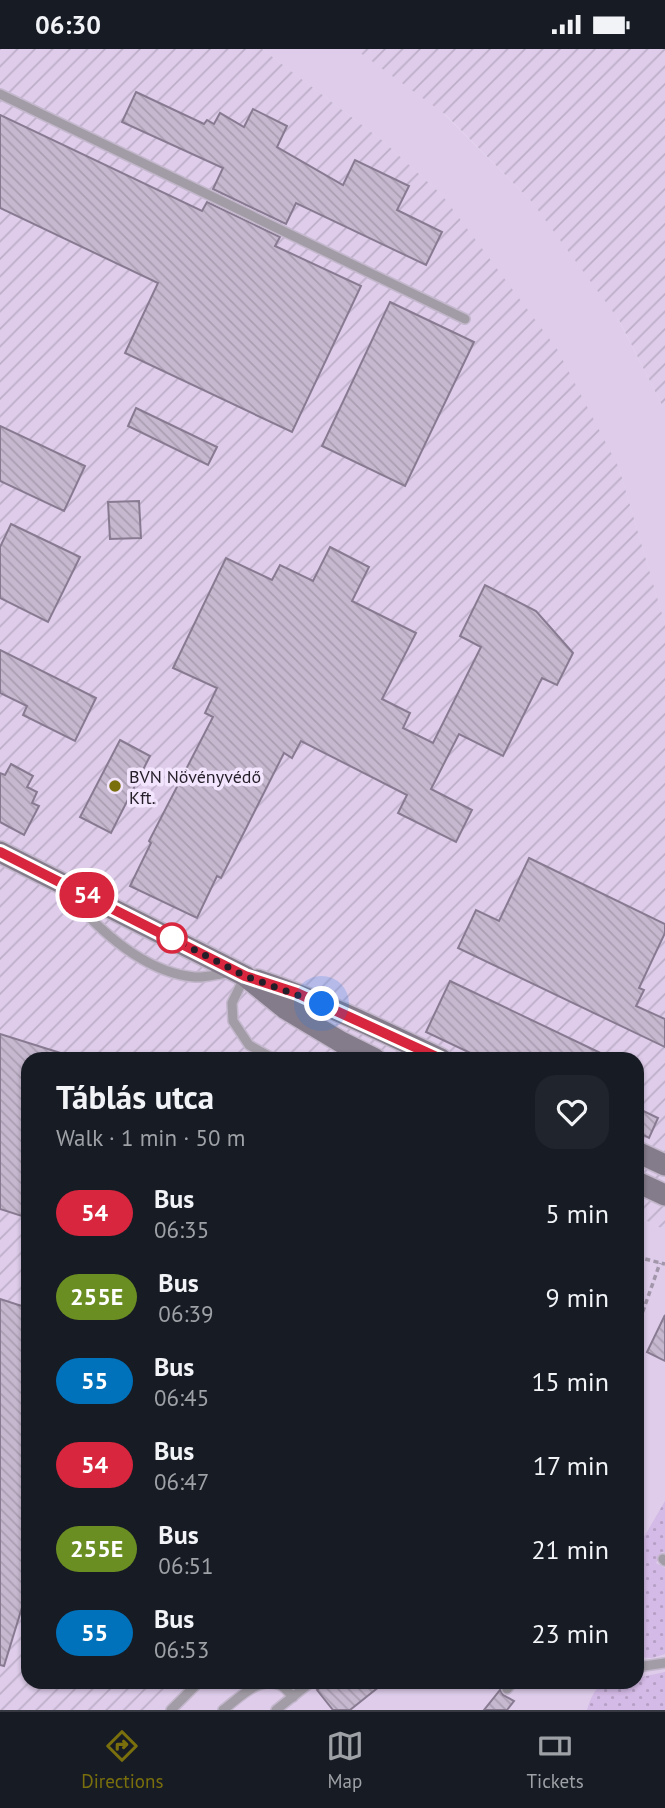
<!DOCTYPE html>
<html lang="en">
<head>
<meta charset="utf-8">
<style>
	body { margin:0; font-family:"PT Sans",sans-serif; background:#20242c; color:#f1f3f6; height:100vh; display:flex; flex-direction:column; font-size:26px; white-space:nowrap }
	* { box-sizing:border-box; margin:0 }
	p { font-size:23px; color:#9ea1a6 }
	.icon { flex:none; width:38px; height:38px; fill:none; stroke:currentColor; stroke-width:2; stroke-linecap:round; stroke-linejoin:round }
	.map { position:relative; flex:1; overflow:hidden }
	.drawer { position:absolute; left:21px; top:1003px; width:623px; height:637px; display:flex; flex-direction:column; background:#171b24; border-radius:21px; box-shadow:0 2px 5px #0004 }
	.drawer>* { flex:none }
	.badge { padding:0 14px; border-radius:23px; font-size:24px; line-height:46px }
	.you { position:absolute; width:35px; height:35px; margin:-18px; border:5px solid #fff; border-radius:50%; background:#1a73e8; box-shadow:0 0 0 10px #1a73e833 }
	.map>.badge { position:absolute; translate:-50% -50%; box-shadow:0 0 0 4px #fff }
	.round { display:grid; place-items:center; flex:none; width:74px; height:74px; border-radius:21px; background:#20242c }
	.summary { display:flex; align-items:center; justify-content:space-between; height:119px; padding:0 35px }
	h1 { font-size:33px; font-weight:600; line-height:52px }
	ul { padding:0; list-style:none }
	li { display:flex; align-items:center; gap:21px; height:84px; padding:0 35px }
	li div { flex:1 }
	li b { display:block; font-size:26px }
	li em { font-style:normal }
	li .badge { min-width:77px; font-weight:700; text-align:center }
	.status { display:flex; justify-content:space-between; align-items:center; height:49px; padding:0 35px; background:#171b24; direction:ltr }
	.status svg { height:19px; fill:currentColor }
	.menu { display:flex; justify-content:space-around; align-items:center; height:98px; border-top:2px solid #363941; background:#171b24; font-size:19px; color:#9ea1a6 }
	.menu a { display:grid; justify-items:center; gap:4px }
	.menu .active { color:#7a6f0d }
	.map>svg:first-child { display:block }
</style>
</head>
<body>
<div class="status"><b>06:30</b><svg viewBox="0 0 49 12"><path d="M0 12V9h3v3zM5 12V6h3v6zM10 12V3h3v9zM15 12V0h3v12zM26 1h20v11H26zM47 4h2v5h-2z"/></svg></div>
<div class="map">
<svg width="665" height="1661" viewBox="0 0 665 1661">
	<defs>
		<pattern id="industrial-furrows" width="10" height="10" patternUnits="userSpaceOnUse" patternTransform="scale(1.75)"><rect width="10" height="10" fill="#deccea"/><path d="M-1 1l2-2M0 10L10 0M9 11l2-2" fill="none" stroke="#beafc9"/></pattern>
		<pattern id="grass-dots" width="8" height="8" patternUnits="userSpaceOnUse" patternTransform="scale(1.75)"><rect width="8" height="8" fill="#d4bae6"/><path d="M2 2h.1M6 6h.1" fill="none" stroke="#b69fc5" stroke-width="1.8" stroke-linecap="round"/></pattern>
		<pattern id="building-back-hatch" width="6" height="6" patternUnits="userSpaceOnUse" patternTransform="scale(1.75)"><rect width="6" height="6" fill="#c6b8cf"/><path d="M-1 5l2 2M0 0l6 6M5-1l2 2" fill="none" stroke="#aa9eb2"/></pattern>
	</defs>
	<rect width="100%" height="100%" fill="#e6d8f0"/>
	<g fill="#deccea">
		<path d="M 262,0 L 356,0 L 438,59 L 532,153 L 615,264 L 665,362 L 665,575 L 619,419 L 442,146 L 383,92 Z"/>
		<path d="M 645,1171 L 665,1181 L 665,1661 L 152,1661 L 182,1633 L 637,1633 L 637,1184 Z"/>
	</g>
	<g fill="url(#industrial-furrows)">
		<path d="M 0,0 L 262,0 L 383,92 L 442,146 L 557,300 L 619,419 L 665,575 L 665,1181 L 645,1171 L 637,1184 L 637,1010 L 28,1010 L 28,1633 L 182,1633 L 152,1661 L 0,1661 Z"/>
		<path d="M 355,0 L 665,0 L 665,362 L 619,271 L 532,153 L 446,66 Z"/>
	</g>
	<g fill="url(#grass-dots)">
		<path d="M 665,1452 L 665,1504 L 662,1503 L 656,1514 L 665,1519 L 665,1605 L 652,1609 L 637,1608 L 637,1500 Z"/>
		<path d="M 665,1623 L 665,1661 L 587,1661 C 597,1628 607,1633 637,1633 L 637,1629 Z"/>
	</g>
	<g fill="url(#building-back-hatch)" stroke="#887b91" stroke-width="2">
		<path d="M 136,43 L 204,75 L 207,71 L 214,75 L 220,64 L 244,78 L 253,60 L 287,77 L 277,98 L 343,136 L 355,111 L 409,137 L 397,161 L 442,183 L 426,216 L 296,154 L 286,175 L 213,140 L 223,119 L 122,73 Z"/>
		<path d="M 0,66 L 202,162 L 207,153 L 280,188 L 275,197 L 361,237 L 292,383 L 125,304 L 158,234 L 0,159 Z"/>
		<path d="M 390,253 L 474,293 L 405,437 L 322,397 Z"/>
		<path d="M 136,359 L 217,398 L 208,416 L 128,377 Z"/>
		<path d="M 0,377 L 85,417 L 64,462 L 0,432 Z"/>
		<path d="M 139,452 L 141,489 L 110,490 L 108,453 Z"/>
		<path d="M 11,475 L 80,508 L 48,573 L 0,549 L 0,498 Z"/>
		<path d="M 330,498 L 369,518 L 352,552 L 416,584 L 382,650 L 410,664 L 403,679 L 433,694 L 481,598 L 460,587 L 485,536 L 536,562 L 573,604 L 557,636 L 542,629 L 503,707 L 459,685 L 431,740 L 472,761 L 456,793 L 398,764 L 407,746 L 301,692 L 292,709 L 284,704 L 221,829 L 217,827 L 197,869 L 130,837 L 151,794 L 149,792 L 213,668 L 205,664 L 217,639 L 173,619 L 226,509 L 272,531 L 280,516 L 313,532 Z"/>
		<path d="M 0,601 L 96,649 L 75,692 L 23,666 L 27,657 L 0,644 Z"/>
		<path d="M 120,691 L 150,707 L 111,784 L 80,768 Z"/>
		<path d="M 11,715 L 33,727 L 27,738 L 37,743 L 32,754 L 39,757 L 24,786 L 0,773 L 0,724 L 5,726 Z"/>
		<path d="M 529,809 L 665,875 L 665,884 L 639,939 L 644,941 L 636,957 L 665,970 L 665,998 L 458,899 L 476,861 L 499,872 Z"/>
		<path d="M 450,932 L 613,1010 L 483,1010 L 426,983 Z"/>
		<path d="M 0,985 L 67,1006 L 67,1010 L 28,1010 L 28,1169 L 0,1160 Z"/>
		<path d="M 637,1059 L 658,1069 L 649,1089 L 637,1083 Z"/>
		<path d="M 0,1250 L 28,1259 L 28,1554 L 24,1552 L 4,1617 L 0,1616 Z"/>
		<path d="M 665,1266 L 665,1312 L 647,1303 Z"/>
		<path d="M 327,1633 L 385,1633 L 350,1661 L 333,1661 L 317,1641 Z"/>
		<path d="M 500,1641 L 503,1646 L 514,1652 L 507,1661 L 484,1661 Z"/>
	</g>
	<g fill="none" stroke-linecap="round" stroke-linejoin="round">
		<defs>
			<g id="lane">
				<path d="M 0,45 L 465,270"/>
				<path d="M 67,844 C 98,880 144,924 195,928 C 205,929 217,925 227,924"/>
				<path d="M 244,929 L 232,954 L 233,972 L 249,996 L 274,1010"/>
				<path d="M 663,1510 L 665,1512"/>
				<path d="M 637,1618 L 665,1614"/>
				<path d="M 507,1640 L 513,1633"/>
				<path d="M 171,1661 L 199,1633"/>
				<path d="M 223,1661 C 238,1650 260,1626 280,1636 C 285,1638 289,1644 293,1648"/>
				<path d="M 276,1661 L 311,1633"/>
			</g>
			<g id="secondary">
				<path d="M 0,803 L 245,927 L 286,960 L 341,993 L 375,1010"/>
				<path d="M 257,931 C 321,952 380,981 441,1010"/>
				<path d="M 637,1103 L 665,1116"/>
				<path d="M 637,1133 L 665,1146"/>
			</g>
		</defs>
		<use href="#lane" stroke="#c3b7cc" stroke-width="12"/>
		<use href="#secondary" stroke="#c3b7cc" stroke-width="24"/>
		<g stroke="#a297aa" stroke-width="3.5" stroke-dasharray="5 3.5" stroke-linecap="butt">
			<path d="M 637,1208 L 665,1215"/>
			<path d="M 637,1279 L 660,1214"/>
		</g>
		<use href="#lane" stroke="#a29ca6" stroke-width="9"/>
		<use href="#secondary" stroke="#857c8b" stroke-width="21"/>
	</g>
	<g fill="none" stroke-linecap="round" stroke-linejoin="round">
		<defs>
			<path id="line" d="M 0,803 L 245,927 L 297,944 L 441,1010"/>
		</defs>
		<use href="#line" stroke="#fff" stroke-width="16"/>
		<use href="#line" stroke="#d7263d" stroke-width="10"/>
		<path stroke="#231e27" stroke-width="7" stroke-dasharray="0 12.6" d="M 172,889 L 245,927 L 322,955"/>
	</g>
	<circle fill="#7a6f0d" stroke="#f3e5fd" stroke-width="2.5" cx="115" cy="737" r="7"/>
	<circle fill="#fff" stroke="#d7263d" stroke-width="3.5" cx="172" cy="889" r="14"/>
	<g text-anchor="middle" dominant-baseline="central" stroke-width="7" stroke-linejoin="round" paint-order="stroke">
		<g font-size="18" fill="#231e27" stroke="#f3e5fd" text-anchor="start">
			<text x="129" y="727">BVN Növényvédő<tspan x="129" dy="21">Kft.</tspan></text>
		</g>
	</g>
</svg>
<div class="you" style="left:322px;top:955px"></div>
<b class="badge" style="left:87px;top:846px;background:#d7263d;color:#fff">54</b>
<section class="drawer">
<div class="summary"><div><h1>Táblás utca</h1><p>Walk · 1 min · 50 m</p></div><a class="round"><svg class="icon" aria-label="heart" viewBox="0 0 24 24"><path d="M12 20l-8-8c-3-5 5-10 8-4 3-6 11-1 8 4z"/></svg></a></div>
<ul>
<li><span class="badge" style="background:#d7263d;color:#fff">54</span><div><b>Bus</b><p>06:35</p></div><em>5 min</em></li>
<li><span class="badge" style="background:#6b8e23;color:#fff">255E</span><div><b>Bus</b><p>06:39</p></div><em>9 min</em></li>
<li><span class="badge" style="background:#0072bc;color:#fff">55</span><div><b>Bus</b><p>06:45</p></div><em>15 min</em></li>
<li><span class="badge" style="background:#d7263d;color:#fff">54</span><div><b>Bus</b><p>06:47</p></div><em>17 min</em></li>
<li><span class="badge" style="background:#6b8e23;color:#fff">255E</span><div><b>Bus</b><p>06:51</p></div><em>21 min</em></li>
<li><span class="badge" style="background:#0072bc;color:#fff">55</span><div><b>Bus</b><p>06:53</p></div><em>23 min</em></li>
</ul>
</section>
</div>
<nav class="menu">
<a class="active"><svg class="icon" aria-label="directions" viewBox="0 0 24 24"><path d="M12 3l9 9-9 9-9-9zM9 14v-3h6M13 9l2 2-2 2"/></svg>Directions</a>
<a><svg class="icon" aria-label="map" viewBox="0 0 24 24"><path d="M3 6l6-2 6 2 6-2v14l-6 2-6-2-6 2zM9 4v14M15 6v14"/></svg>Map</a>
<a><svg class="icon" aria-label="tickets" viewBox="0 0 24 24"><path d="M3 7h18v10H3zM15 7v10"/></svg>Tickets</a>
</nav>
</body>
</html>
